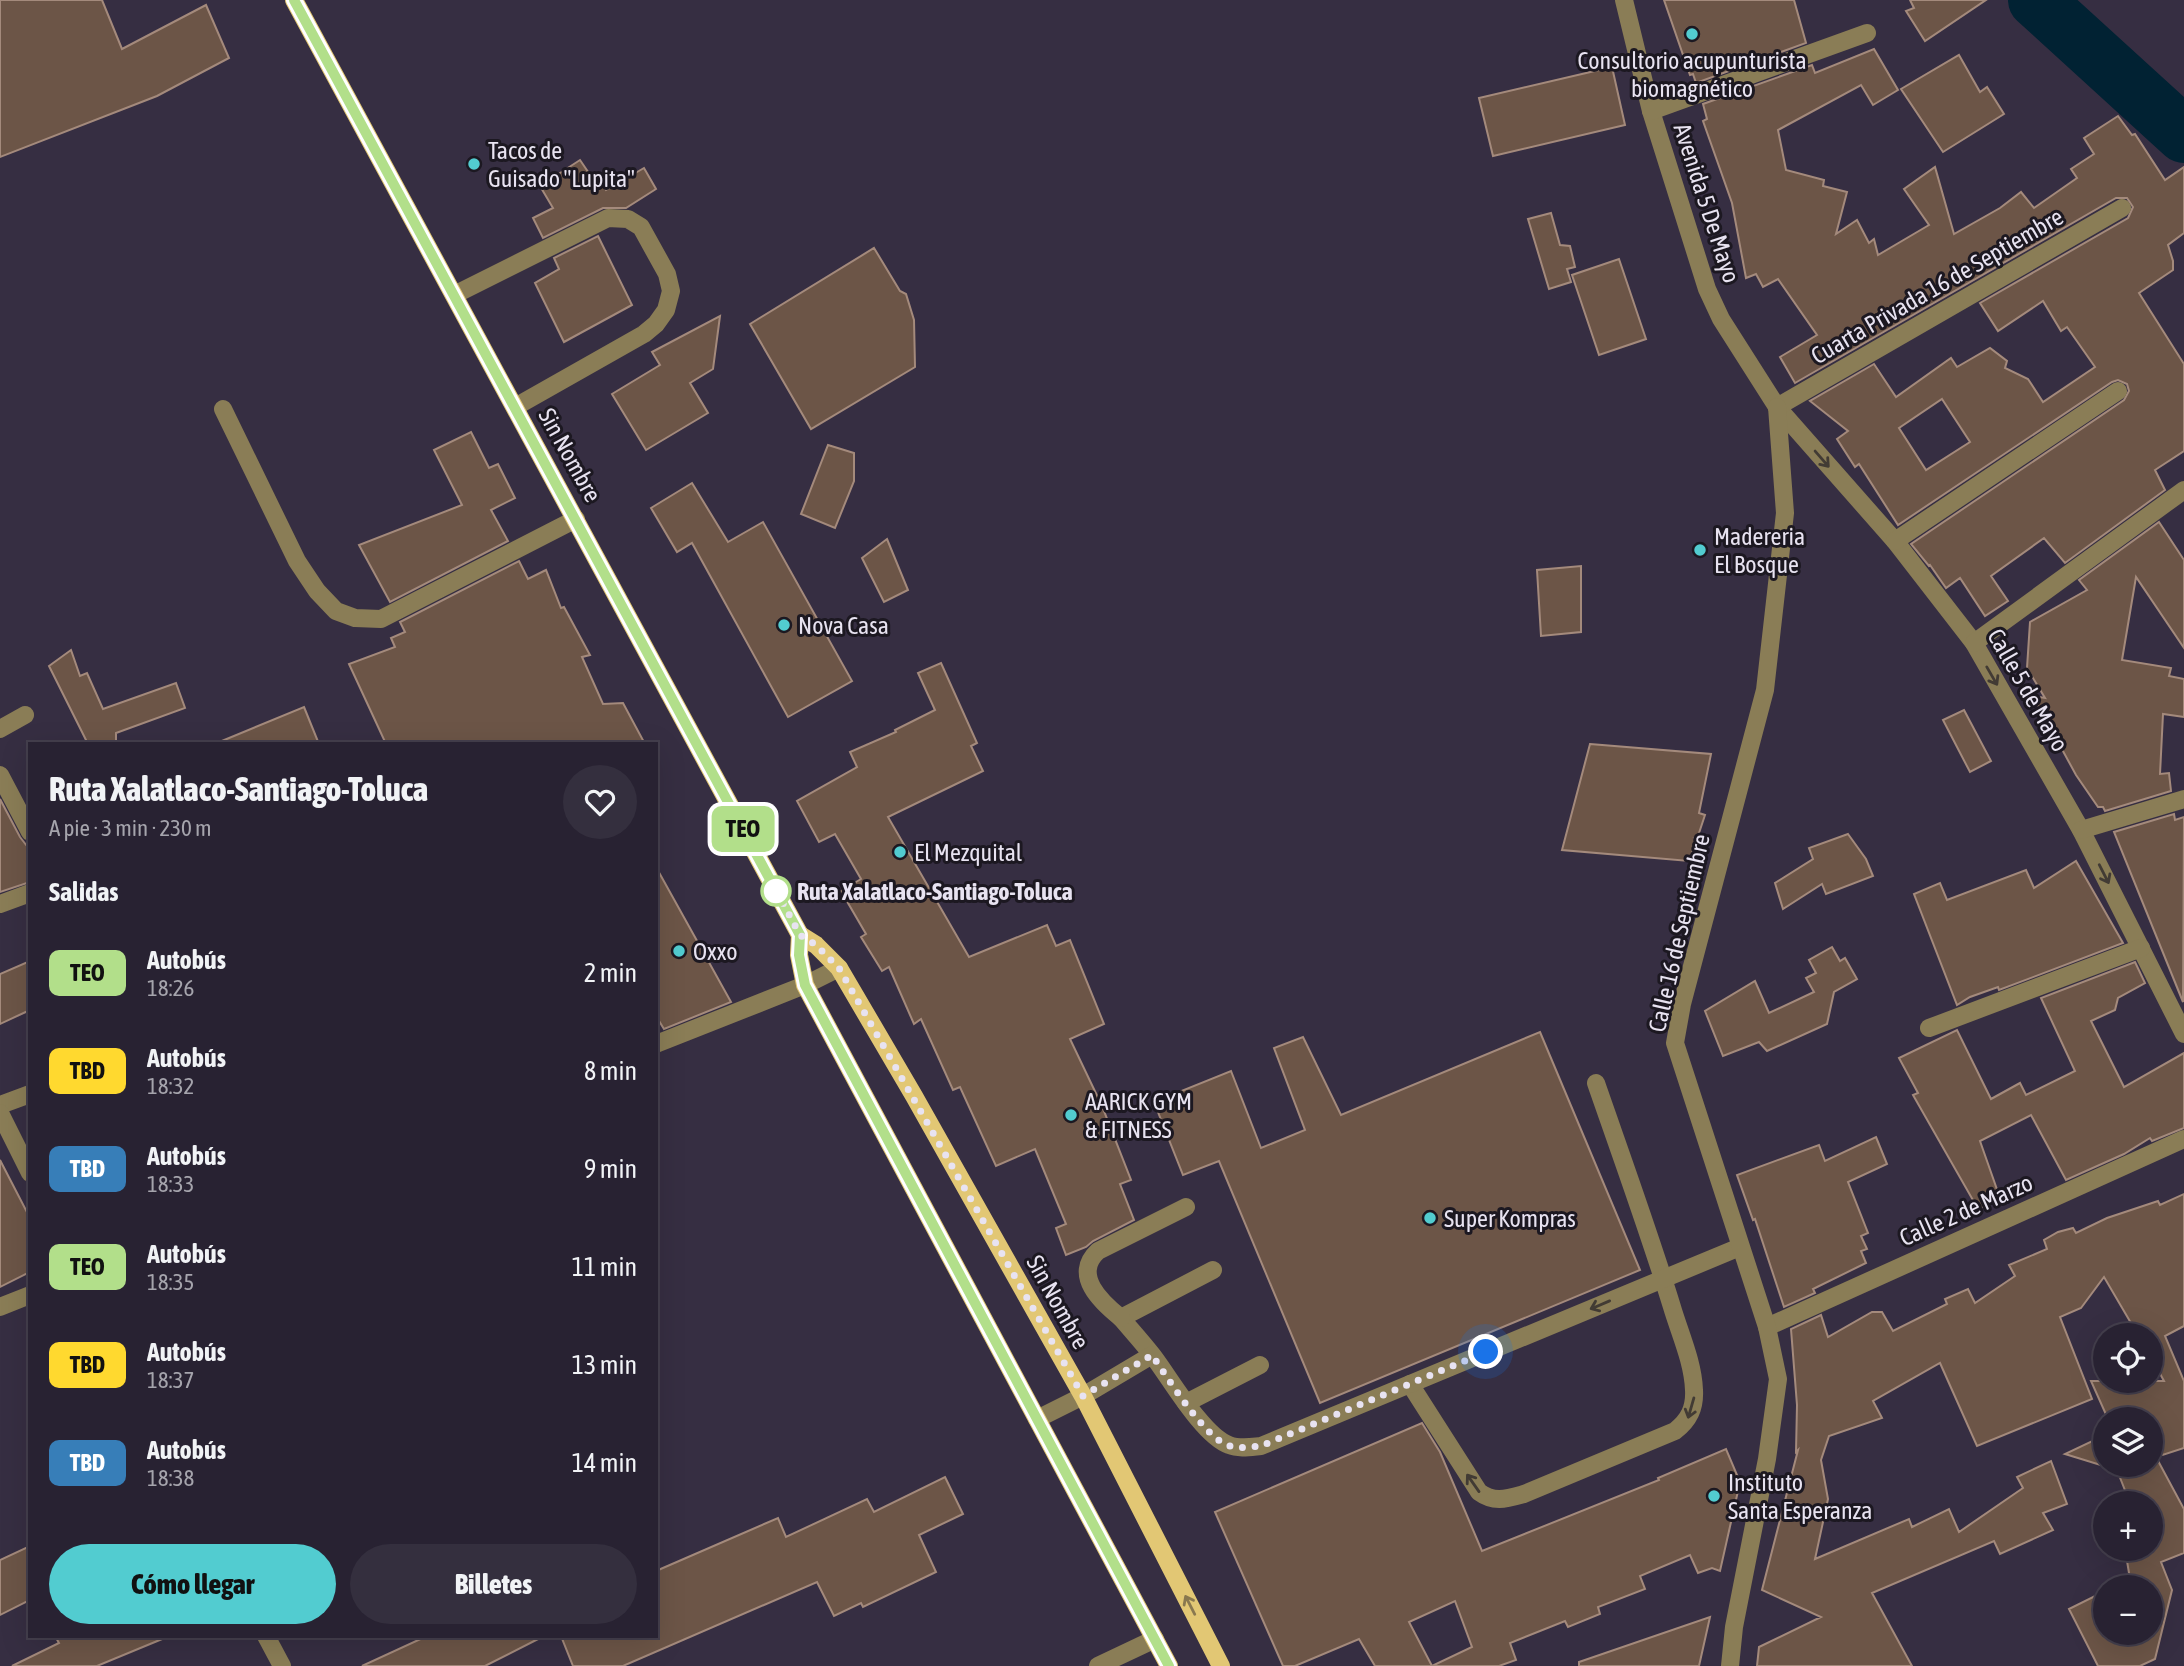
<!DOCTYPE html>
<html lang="es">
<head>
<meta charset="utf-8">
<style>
	body { margin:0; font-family:"Asap Condensed",sans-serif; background:#342f3e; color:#f1f3f6; height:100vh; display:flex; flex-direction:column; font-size:26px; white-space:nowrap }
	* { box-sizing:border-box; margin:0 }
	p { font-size:23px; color:#a5a4ac }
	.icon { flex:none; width:38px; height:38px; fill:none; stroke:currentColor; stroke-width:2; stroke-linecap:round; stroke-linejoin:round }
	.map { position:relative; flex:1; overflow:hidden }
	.side { position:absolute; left:28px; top:742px; width:630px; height:896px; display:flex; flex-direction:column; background:#282232; border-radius:0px; box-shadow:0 7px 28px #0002,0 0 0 2px #443f4d }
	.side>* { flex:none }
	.badge { padding:0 14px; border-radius:10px; font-size:24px; line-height:46px }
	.buttons { position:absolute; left:2093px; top:1323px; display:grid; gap:14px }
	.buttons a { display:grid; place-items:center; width:70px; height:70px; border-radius:50%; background:#282232; box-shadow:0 7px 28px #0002,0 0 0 2px #443f4d; font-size:35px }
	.you { position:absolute; width:35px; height:35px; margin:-18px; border:5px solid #fff; border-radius:50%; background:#1a73e8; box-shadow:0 0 0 10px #1a73e833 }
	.map>.badge { position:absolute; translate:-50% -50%; box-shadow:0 0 0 4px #fff }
	h2 { padding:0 21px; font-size:26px; line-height:63px }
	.round { display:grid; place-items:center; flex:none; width:74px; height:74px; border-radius:37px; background:#342f3e }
	.overview { display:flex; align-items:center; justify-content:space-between; height:119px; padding:0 21px }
	h1 { font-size:33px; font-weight:800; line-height:52px }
	.cta { display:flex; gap:14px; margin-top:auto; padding:14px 21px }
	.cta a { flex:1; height:80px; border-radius:42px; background:#52ccd0; color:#111; font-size:28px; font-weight:800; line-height:80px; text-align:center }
	.cta a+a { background:#342f3e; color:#f1f3f6 }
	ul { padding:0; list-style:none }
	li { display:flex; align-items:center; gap:21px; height:98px; padding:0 21px }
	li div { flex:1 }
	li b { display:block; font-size:26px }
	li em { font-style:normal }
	li .badge { min-width:77px; font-weight:700; text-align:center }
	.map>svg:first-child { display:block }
</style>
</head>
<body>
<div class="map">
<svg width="2184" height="1666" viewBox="0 0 2184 1666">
	<rect width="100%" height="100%" fill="#362e42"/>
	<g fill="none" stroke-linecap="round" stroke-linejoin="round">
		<path stroke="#012233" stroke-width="56" d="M 2036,0 L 2184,135"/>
	</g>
	<g fill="#6c5547" stroke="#a48a7c" stroke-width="2" fill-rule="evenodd">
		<path d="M 0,0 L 102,0 L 122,49 L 206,5 L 229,58 L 157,96 L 0,157 Z"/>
		<path d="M 1664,0 L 1794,0 L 1806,43 L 1696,83 L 1693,74 L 1690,75 Z"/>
		<path d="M 1910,0 L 1986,0 L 1925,41 L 1906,11 L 1914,8 Z"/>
		<path d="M 1874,49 L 1898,90 L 1873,105 L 1861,85 L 1778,130 L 1786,170 L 1824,180 L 1823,186 L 1847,192 L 1836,234 L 1857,220 L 1869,243 L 1874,239 L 1878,255 L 1929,225 L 1904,189 L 1935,167 L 1954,234 L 2000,208 L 2021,192 L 2034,208 L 2077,178 L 2071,169 L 2094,154 L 2084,138 L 2118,116 L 2132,135 L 2135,134 L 2165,180 L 2184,167 L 2184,233 L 2168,245 L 2173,261 L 2173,270 L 2139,293 L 2184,364 L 2184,451 L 2155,470 L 2165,490 L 2065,563 L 2044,538 L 1991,576 L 2008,601 L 1985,616 L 1960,578 L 1946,588 L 1930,565 L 1929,566 L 1911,544 L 2124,400 L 2129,391 L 2127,384 L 2118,380 L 2112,382 L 1898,525 L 1859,464 L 1855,467 L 1837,439 L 1848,431 L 1810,401 L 1874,364 L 1896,397 L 1951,358 L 1957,367 L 1990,348 L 2007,361 L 2005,368 L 2028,379 L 2043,402 L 2095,367 L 2067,327 L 2061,331 L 2043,301 L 1998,331 L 1980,303 L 2128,218 L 2133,207 L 2127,198 L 2116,198 L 1795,383 L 1780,357 L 1817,335 L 1778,279 L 1763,287 L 1756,274 L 1746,278 L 1732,203 L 1703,121 L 1707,119 L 1703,104 L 1812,65 L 1815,73 ZM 1942,399 L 1970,442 L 1926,470 L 1899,428 Z"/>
		<path d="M 1959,55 L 1980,92 L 1987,87 L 2004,114 L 1943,152 L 1901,89 Z"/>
		<path d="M 1612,67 L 1625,125 L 1493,156 L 1479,98 Z"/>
		<path d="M 580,160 L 597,185 L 602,183 L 606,190 L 644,168 L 656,189 L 626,208 L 603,208 L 543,238 L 533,218 L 553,208 L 540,186 Z"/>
		<path d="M 1551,213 L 1560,245 L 1570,246 L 1575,267 L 1567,269 L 1571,282 L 1549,289 L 1528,219 Z"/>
		<path d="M 598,236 L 632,305 L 564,342 L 535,283 L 559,269 L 554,258 Z"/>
		<path d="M 874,248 L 900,291 L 906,294 L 914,320 L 915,367 L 811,429 L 750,324 Z"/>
		<path d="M 1619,259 L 1646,339 L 1599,355 L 1572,275 Z"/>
		<path d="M 720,316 L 713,369 L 690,383 L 708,413 L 646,450 L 612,394 L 660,365 L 652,352 Z"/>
		<path d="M 471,432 L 489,468 L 498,464 L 515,498 L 491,510 L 508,541 L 390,602 L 359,545 L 462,505 L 434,450 Z"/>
		<path d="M 828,445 L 854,453 L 854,481 L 835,528 L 801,514 Z"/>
		<path d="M 692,483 L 728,542 L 763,522 L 852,681 L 788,717 L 692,543 L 677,552 L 651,508 Z"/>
		<path d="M 2159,522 L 2184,560 L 2184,648 L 2136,577 L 2122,660 L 2171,668 L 2169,676 L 2184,679 L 2184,717 L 2163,714 L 2160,774 L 2169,773 L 2171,791 L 2105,811 L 2103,807 L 2098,807 L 2076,775 L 2033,696 L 2045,698 L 2027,668 L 2030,622 L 2087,590 L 2079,580 Z"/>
		<path d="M 887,539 L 908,590 L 884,602 L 862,558 Z"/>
		<path d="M 519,561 L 528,579 L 546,570 L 561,608 L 564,607 L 590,655 L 582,657 L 603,704 L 623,703 L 645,744 L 386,744 L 349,664 L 395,647 L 391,638 L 405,632 L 400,622 Z"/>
		<path d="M 1581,566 L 1581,632 L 1541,636 L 1537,570 Z"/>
		<path d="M 71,650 L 80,676 L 87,673 L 103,709 L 176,683 L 185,708 L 116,733 L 116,744 L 88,744 L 49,666 Z"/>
		<path d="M 941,663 L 977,743 L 971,746 L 983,771 L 888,817 L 969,957 L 1047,925 L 1056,946 L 1070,940 L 1104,1024 L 1070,1039 L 1102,1106 L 1131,1180 L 1120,1184 L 1134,1220 L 1093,1241 L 1086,1247 L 1066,1255 L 1056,1228 L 1066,1224 L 1035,1149 L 996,1166 L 960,1087 L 953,1090 L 921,1019 L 914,1024 L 889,967 L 882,971 L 861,937 L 866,934 L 841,891 L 861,879 L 835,834 L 819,842 L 797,801 L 857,767 L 850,752 L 896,732 L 895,730 L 935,710 L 918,673 Z"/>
		<path d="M 304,707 L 319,744 L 217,744 L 217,743 Z"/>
		<path d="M 1964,710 L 1991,761 L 1970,772 L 1943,720 Z"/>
		<path d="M 1590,744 L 1711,754 L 1699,813 L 1705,815 L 1698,836 L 1694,838 L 1696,842 L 1689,861 L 1562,850 Z"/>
		<path d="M 0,799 L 20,837 L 30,850 L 30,882 L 0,892 Z"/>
		<path d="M 2174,814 L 2175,820 L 2184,817 L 2183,1002 L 2114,832 Z"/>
		<path d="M 1848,834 L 1866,859 L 1873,876 L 1826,894 L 1822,884 L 1783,909 L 1775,883 L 1813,859 L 1809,848 Z"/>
		<path d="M 2076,861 L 2123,943 L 1999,990 L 1998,987 L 1970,997 L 1957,1005 L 1914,894 L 1940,883 L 1947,900 L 2026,870 L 2034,888 Z"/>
		<path d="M 656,867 L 731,1002 L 664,1029 L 656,1016 Z"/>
		<path d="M 1832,947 L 1840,961 L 1845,958 L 1857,979 L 1834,992 L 1827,1024 L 1767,1051 L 1759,1042 L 1723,1056 L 1705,1011 L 1755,981 L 1769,1013 L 1814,992 L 1806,978 L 1816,973 L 1809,960 Z"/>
		<path d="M 30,961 L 30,1010 L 0,1024 L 0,974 Z"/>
		<path d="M 2135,962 L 2145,983 L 2118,998 L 2115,1010 L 2091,1021 L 2124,1087 L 2184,1053 L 2184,1128 L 2152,1141 L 2150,1138 L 2124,1154 L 2066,1180 L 2031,1115 L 1980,1141 L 2000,1198 L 1978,1209 L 1913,1095 L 1918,1093 L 1899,1058 L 1957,1030 L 1991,1099 L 2020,1083 L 2026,1095 L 2075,1071 L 2041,998 Z"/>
		<path d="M 1540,1032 L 1640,1270 L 1320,1403 L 1219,1161 L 1183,1175 L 1154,1102 L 1231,1071 L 1261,1148 L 1305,1130 L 1274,1048 L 1303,1037 L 1341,1115 Z"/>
		<path d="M 1876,1137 L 1887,1164 L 1848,1182 L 1868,1233 L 1861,1236 L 1867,1249 L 1861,1251 L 1866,1263 L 1813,1289 L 1815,1293 L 1784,1307 L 1755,1219 L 1753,1220 L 1737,1175 L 1819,1145 L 1825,1161 Z"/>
		<path d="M 0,1160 L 30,1218 L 30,1272 L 0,1287 Z"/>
		<path d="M 2184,1194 L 2184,1326 L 2165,1336 L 2184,1381 L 2184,1448 L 2156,1457 L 2184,1509 L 2184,1553 L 2161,1562 L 2172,1590 L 2155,1659 L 2140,1666 L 2098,1666 L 2069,1609 L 2105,1591 L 2105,1633 L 2151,1633 L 2151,1587 L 2113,1587 L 2130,1579 L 2127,1561 L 2151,1552 L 2151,1503 L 2130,1503 L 2117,1470 L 2065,1454 L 2105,1435 L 2105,1465 L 2151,1465 L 2151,1419 L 2108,1419 L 2091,1381 L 2164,1381 L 2151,1357 L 2151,1335 L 2138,1335 L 2104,1277 L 2081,1308 L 2060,1317 L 2092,1399 L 1977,1446 L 1940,1363 L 1873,1401 L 1882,1418 L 1829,1436 L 1821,1460 L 1828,1499 L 1815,1559 L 1909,1519 L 1912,1527 L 1949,1509 L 1959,1532 L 2023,1488 L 2017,1477 L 2051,1461 L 2067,1504 L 2043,1513 L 2053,1530 L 2000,1554 L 1994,1541 L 1872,1593 L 1912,1666 L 1757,1666 L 1759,1647 L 1821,1617 L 1762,1590 L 1798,1450 L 1796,1452 L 1797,1405 L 1791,1329 L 1821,1315 L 1828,1337 L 1872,1312 L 1882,1312 L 1893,1331 L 1947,1304 L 1945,1299 L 1968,1289 L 1975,1303 L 2015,1276 L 2009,1265 L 2047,1249 L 2044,1240 L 2058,1232 L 2073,1228 L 2076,1233 L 2107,1218 L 2158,1201 L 2160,1205 Z"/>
		<path d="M 1422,1423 L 1440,1452 L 1482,1551 L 1659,1480 L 1658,1478 L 1726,1449 L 1740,1482 L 1720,1571 L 1712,1568 L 1698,1573 L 1690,1555 L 1640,1576 L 1645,1589 L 1598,1607 L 1600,1614 L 1568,1627 L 1565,1621 L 1510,1643 L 1516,1660 L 1499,1666 L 1375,1666 L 1359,1639 L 1295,1666 L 1283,1666 L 1215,1512 ZM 1455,1601 L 1472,1647 L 1432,1666 L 1409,1622 Z"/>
		<path d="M 945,1477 L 963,1514 L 919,1535 L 936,1572 L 863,1607 L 861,1603 L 834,1616 L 817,1582 L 623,1666 L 573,1666 L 561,1636 L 656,1636 L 656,1571 L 778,1518 L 786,1537 L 867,1499 L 874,1512 Z"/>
		<path d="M 30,1546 L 30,1600 L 0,1615 L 0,1560 Z"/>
		<path d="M 1710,1617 L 1699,1666 L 1579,1666 L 1579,1662 Z"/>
		<path d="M 55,1636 L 167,1636 L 167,1637 L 97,1666 L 12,1666 L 59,1643 Z"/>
		<path d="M 427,1636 L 544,1636 L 485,1666 L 362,1666 Z"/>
	</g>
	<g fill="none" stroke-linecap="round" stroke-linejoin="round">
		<g stroke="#8a7d56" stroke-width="18">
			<path d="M 1624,0 L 1651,111 L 1707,289 L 1721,319 L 1777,407 L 1895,541 L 1974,643 L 2081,830 L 2184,1034"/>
			<path d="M 1651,111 L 1867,33"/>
			<path d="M 454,295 L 608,218 L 628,219 L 641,227 L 667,274 L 671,291 L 666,310 L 656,324 L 644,334 L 515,407"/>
			<path d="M 1777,407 L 2122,208"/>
			<path d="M 223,409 L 297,561 L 317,591 L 336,611 L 355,618 L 381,619 L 576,519"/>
			<path d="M 1895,541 L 2118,391"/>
			<path d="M 1974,643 L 2184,490"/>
			<path d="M 0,729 L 25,715"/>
			<path d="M 0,775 L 30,832"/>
			<path d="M 2081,830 L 2184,799"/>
			<path d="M 0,904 L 30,893"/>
			<path d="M 1929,1028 L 2141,948"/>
			<path d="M 656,1044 L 805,985 L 839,968"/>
			<path d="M 0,1105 L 30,1094"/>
			<path d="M 0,1113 L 30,1173"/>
			<path d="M 1213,1270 L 1121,1318 C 1132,1331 1143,1343 1153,1356 C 1170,1378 1203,1436 1229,1445 C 1239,1449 1250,1447 1261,1446 L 1410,1384 L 1479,1492 C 1494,1503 1506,1499 1524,1494 L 1675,1431 C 1689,1420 1695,1408 1694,1390 C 1693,1362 1680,1334 1672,1307 C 1649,1232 1622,1158 1596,1083"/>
			<path d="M 0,1307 L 30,1295"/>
			<path d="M 1121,1318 C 1101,1302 1072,1275 1098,1251 L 1186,1207"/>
			<path d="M 1767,1327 L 2184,1139"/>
			<path d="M 1410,1384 L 1740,1247"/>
			<path d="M 1186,1403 L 1260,1365"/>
			<path d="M 1037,1419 L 1083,1396 L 1152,1355"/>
			<path d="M 266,1636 L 282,1666"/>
			<path d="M 1098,1666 L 1155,1639"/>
			<path d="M 1730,1666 L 1734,1627 L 1767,1459 L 1778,1379 L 1767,1327 L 1675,1043 L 1682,1004 L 1765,690 L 1785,513 L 1777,407"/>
		</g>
		<g stroke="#e2c774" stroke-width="18">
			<path d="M 294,0 L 800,935"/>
			<path d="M 800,935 L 816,945 L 839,968 L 914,1096 L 1083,1396 L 1221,1666"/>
			<path d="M 800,935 L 799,955 L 805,985 L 1169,1666"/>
		</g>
	</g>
	<defs><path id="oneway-shaft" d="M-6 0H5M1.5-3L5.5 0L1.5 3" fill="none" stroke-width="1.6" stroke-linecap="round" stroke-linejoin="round" transform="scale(1.75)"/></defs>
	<g stroke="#423b34">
		<use href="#oneway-shaft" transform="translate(1822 459) rotate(49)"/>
		<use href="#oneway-shaft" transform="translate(1992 676) rotate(60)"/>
		<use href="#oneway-shaft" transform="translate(2104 874) rotate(63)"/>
		<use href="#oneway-shaft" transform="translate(1600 1305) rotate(157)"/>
		<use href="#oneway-shaft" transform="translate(1691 1408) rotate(106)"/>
		<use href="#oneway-shaft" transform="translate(1473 1483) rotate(-125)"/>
	</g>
	<use stroke="#89784f" href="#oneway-shaft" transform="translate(1190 1605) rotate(-117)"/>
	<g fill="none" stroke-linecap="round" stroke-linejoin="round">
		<defs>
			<path id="line" d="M 294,0 L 800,935 L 799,955 L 805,985 L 1169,1666"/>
		</defs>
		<use href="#line" stroke="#fff" stroke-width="16"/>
		<use href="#line" stroke="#b2df8a" stroke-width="10"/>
		<path stroke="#e8e3f1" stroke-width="7" stroke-dasharray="0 12.6" d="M 776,891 L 774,886 L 800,935 L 816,945 L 839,968 L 1083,1396 L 1152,1355 C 1168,1378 1203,1435 1227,1445 C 1238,1449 1250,1447 1261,1446 L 1486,1352"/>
	</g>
	<g fill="#52ccd0" stroke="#1c1821" stroke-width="2.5">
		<circle cx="1692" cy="34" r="7"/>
		<circle cx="474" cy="164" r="7"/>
		<circle cx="1700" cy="550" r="7"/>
		<circle cx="784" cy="625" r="7"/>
		<circle cx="900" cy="852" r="7"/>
		<circle cx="679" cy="951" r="7"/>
		<circle cx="1071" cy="1115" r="7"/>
		<circle cx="1430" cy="1218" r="7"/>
		<circle cx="1714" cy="1496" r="7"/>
	</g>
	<circle fill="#fff" stroke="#b2df8a" stroke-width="3.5" cx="776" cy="891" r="14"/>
	<g text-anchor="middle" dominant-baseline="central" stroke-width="6" stroke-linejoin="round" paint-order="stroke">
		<g font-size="24" fill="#e8e3f1" stroke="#1c1821" text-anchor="start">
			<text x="1692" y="60" text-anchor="middle">Consultorio acupunturista<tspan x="1692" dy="28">biomagnético</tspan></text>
			<text x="488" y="150">Tacos de<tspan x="488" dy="28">Guisado "Lupita"</tspan></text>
			<text x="1714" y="536">Madereria<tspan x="1714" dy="28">El Bosque</tspan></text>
			<text x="798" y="625">Nova Casa</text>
			<text x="914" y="852">El Mezquital</text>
			<text x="693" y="951">Oxxo</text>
			<text x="1085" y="1101">AARICK GYM<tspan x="1085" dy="28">&amp; FITNESS</tspan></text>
			<text x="1444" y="1218">Super Kompras</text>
			<text x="1728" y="1482">Instituto<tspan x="1728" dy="28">Santa Esperanza</tspan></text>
		</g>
		<g font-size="24" fill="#e8e3f1" stroke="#1c1821">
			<text transform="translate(1707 203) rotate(72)">Avenida 5 De Mayo</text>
			<text transform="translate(1937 286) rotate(-30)">Cuarta Privada 16 de Septiembre</text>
			<text transform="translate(570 455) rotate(61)">Sin Nombre</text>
			<text transform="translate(2028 690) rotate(60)">Calle 5 de Mayo</text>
			<text transform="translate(1679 933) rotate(-77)">Calle 16 de Septiembre</text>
			<text transform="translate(1966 1210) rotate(-24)">Calle 2 de Marzo</text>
			<text transform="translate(1058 1302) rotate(61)">Sin Nombre</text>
		</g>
		<g font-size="24" font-weight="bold" fill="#e8e3f1" stroke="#1c1821" text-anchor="start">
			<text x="797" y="891">Ruta Xalatlaco-Santiago-Toluca</text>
		</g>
	</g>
</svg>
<div class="buttons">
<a><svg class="icon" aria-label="locate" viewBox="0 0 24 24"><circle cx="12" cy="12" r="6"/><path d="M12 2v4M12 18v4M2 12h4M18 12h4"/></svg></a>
<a><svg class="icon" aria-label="layers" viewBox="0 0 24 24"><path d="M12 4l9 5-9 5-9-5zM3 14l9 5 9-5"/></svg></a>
<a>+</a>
<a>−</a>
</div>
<div class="you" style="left:1486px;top:1352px"></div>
<b class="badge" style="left:743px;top:829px;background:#b2df8a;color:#111">TEO</b>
<section class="side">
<div class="overview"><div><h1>Ruta Xalatlaco-Santiago-Toluca</h1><p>A pie · 3 min · 230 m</p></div><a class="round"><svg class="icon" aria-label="heart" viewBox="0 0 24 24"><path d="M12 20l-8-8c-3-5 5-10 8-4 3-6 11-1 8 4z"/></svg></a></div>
<h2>Salidas</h2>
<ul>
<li><span class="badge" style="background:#b2df8a;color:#111">TEO</span><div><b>Autobús</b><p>18:26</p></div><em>2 min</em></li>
<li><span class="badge" style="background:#ffd92f;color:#111">TBD</span><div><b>Autobús</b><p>18:32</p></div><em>8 min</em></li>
<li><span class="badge" style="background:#377eb8;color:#fff">TBD</span><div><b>Autobús</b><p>18:33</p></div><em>9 min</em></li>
<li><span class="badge" style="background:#b2df8a;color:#111">TEO</span><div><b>Autobús</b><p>18:35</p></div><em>11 min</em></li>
<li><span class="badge" style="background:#ffd92f;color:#111">TBD</span><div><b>Autobús</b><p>18:37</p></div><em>13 min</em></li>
<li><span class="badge" style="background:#377eb8;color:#fff">TBD</span><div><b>Autobús</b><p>18:38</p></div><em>14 min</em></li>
</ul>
<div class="cta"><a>Cómo llegar</a><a>Billetes</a></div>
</section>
</div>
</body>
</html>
